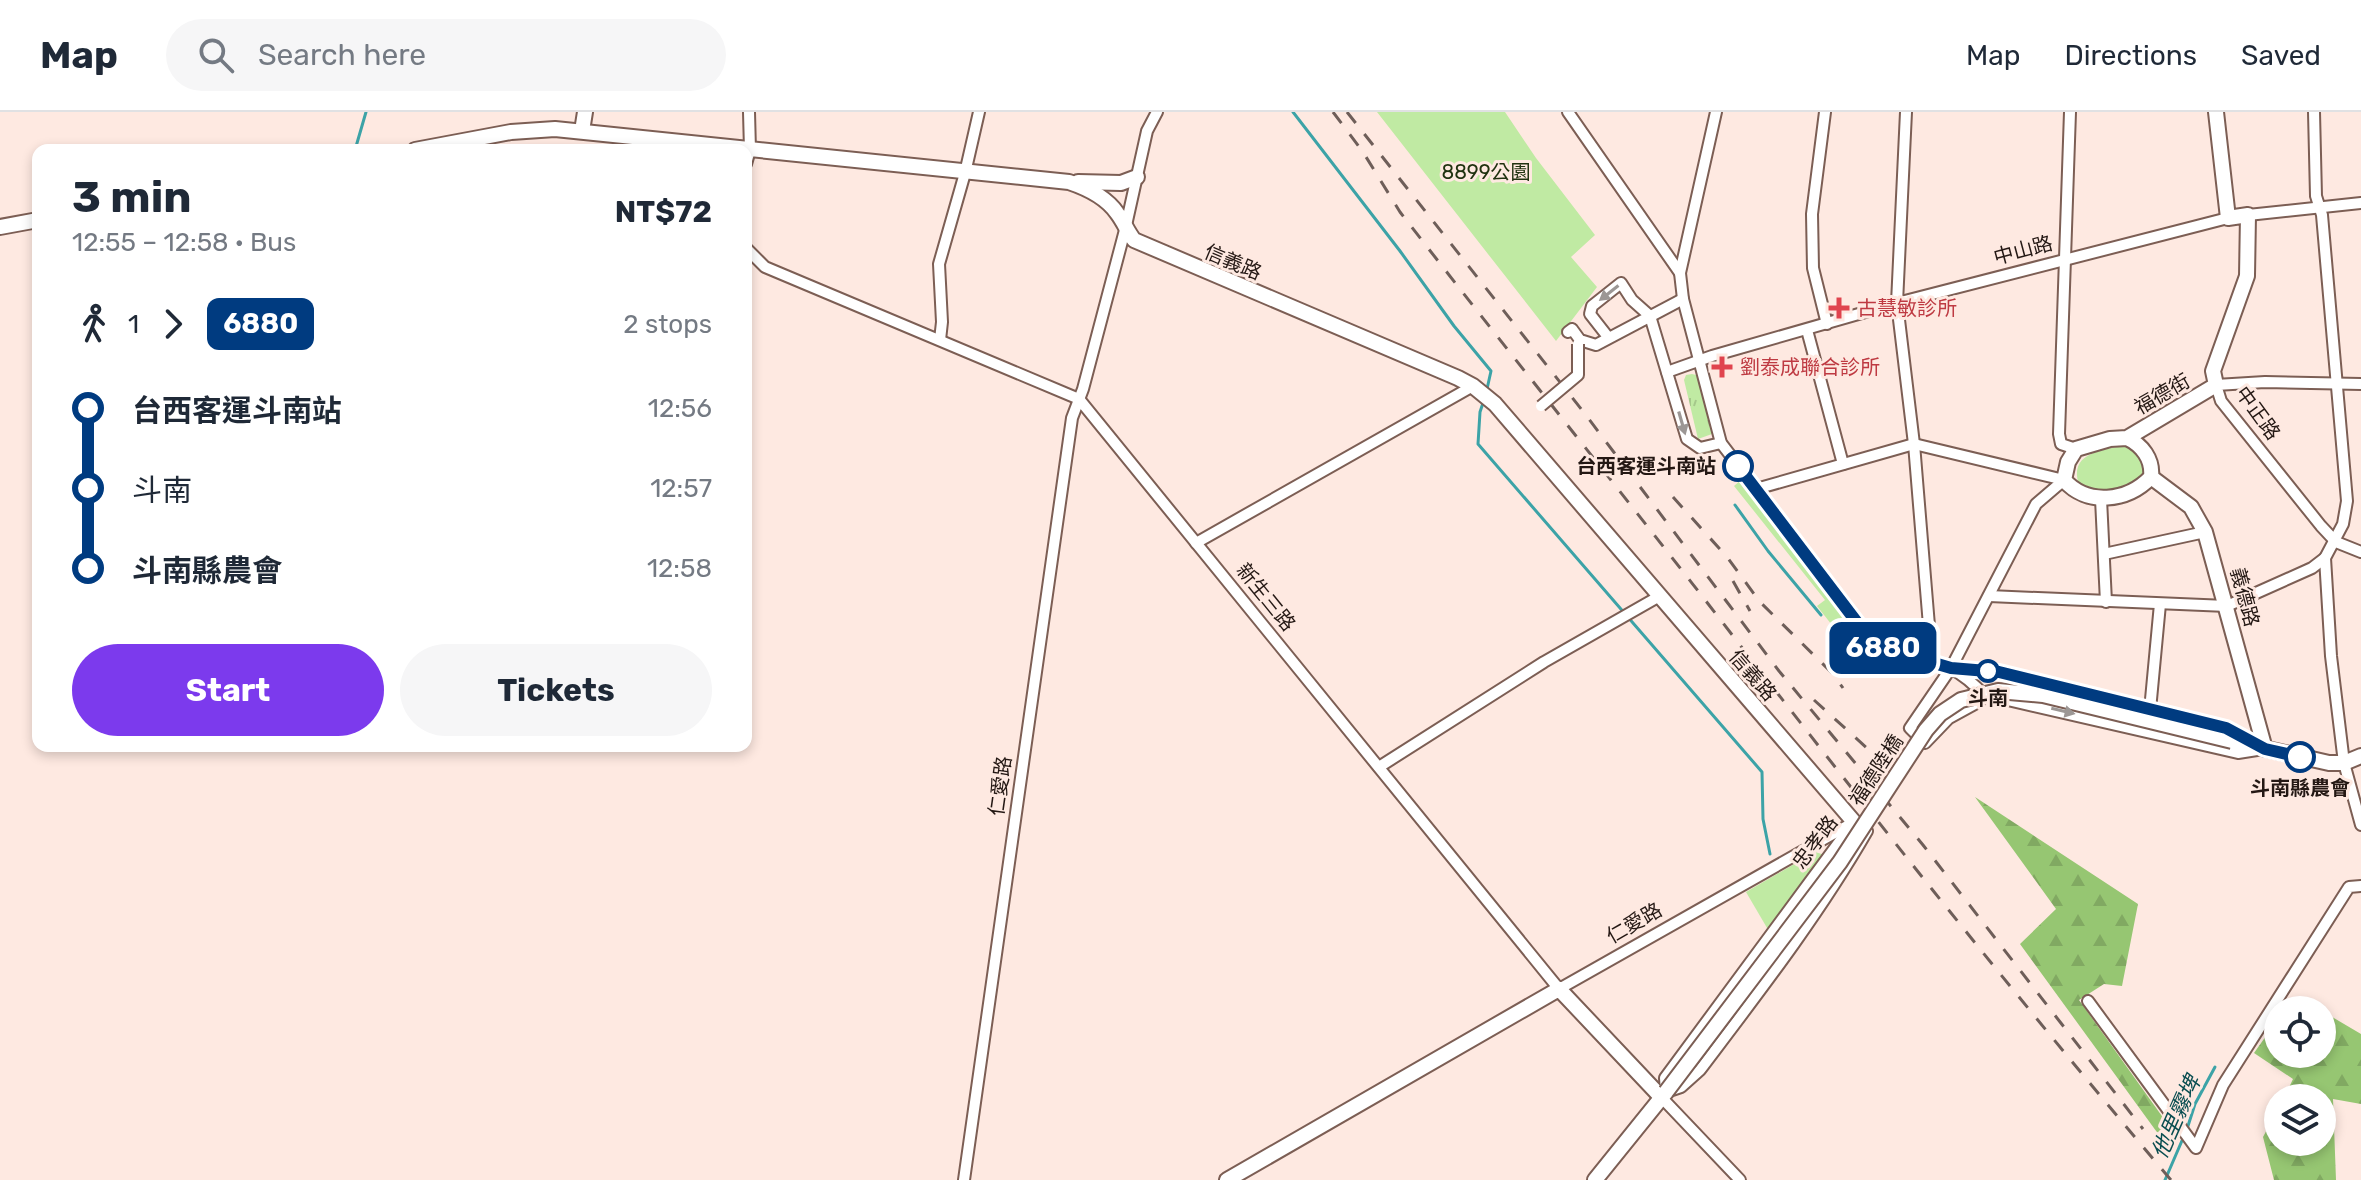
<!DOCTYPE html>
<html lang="en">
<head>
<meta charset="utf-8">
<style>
	body { margin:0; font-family:Rubik,"Noto Sans TC",sans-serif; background:#f6f6f7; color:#1f2937; height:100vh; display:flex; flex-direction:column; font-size:30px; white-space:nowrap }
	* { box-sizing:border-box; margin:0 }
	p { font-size:26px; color:#747a83 }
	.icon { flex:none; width:44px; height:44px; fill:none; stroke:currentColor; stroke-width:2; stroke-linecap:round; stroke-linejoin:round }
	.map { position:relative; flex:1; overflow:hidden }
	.drawer { position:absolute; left:32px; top:32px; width:720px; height:608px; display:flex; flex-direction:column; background:#fff; border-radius:16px; box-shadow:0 4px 12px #0003 }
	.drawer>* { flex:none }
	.badge { padding:0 16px; border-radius:12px; font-size:28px; line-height:52px }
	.controls { position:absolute; left:2264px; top:884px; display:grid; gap:16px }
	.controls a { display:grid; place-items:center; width:72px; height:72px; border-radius:50%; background:#fff; box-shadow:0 4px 12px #0003; font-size:40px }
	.map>.badge { position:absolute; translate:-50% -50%; box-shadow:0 0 0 4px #fff }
	.legs { display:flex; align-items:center; gap:12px; height:88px; padding:0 40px; font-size:26px }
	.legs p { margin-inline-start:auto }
	.overview { display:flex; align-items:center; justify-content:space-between; height:136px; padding:0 40px }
	h1 { font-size:44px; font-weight:700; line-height:60px }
	.button { display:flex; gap:16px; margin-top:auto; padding:16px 40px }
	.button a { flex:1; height:92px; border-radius:48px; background:#7c3aed; color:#fff; font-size:32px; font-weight:700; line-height:92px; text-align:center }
	.button a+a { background:#f6f6f7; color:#1f2937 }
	ul { padding:0 40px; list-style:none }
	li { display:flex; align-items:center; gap:28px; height:80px; font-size:30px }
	li i { display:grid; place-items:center; width:12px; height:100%; margin:0 10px; background:currentColor }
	li i::after { content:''; width:20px; height:20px; margin:-10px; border:6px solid; border-radius:50%; background:#fff }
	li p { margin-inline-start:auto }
	li:first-child i { background:linear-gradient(#0000 50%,currentColor 0) }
	li:last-child i { background:linear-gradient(currentColor 50%,#0000 0) }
	header { display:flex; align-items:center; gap:48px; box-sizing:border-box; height:112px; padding:0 40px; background:#fff; border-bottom:2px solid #e0e1e3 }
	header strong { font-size:38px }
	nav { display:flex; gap:44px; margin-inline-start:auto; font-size:28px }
	.search { width:560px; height:72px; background:#f6f6f7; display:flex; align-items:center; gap:20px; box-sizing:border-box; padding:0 28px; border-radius:44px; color:#747a83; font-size:30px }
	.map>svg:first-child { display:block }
</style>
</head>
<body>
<header>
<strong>Map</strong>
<div class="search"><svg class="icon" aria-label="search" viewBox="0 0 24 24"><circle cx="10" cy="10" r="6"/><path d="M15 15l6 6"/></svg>Search here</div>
<nav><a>Map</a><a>Directions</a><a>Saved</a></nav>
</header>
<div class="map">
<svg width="2361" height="1068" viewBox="0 0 2361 1068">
	<defs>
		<pattern id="grass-tufts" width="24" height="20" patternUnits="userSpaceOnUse" patternTransform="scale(2)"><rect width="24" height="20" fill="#c0eaa3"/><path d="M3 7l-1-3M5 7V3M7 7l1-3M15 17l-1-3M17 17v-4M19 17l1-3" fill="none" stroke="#a5c88b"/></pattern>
		<pattern id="forest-firs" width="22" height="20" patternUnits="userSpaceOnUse" patternTransform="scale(2)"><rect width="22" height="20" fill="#96c672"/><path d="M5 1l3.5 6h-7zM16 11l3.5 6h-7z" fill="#81a962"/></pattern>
	</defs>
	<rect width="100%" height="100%" fill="#fee9e1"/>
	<path fill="url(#grass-tufts)" d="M 1692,262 L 1700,264 L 1713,317 L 1712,322 L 1698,327 L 1684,268 L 1686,263 Z"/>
	<g fill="url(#forest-firs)">
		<path d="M 1975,685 L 2138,792 L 2122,874 L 2104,872 L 2079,888 L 2169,1014 L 2159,1023 L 2020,832 L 2056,797 Z"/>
		<path d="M 2322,899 L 2361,922 L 2361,992 L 2333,987 L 2336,1068 L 2274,1068 L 2263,1025 L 2278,997 L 2278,1030 L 2322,1030 L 2322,986 L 2284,986 L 2293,967 L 2254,941 L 2278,907 L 2278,942 L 2322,942 Z"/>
	</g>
	<g fill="#c0eaa3">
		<path d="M 1377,0 L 1505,0 L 1536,46 L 1595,123 L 1571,145 L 1597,175 L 1556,229 Z"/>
		<path d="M 2122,334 C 2137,334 2140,344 2145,357 C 2131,384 2104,382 2079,373 C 2069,342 2098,339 2122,334 Z"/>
		<path d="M 1742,367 L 1869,534 L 1857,545 L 1817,494 L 1825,488 L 1734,374 Z"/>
		<path d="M 1815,740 L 1825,743 L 1770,821 L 1746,780 Z"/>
	</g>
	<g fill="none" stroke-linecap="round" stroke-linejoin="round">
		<g stroke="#3ca3a7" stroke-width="3">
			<path d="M 1293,0 L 1400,139 L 1454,214 L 1491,259 L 1487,277"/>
			<path d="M 355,38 L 366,0"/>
			<path d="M 1484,288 L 1480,300 L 1478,332 L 1762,660 L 1763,707 L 1770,742"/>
			<path d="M 1735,393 L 1768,439 L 1821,503"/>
			<path d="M 2187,1017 L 2195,992 L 2215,955"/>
			<path d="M 2165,1068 L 2184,1024"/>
		</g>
		<defs>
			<g id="street">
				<path d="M 1568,0 L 1680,161"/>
				<path d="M 1716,0 L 1680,161 L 1683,187 L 1721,331 L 1871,527 C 1894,544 1924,543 1950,556 C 1964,563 1976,574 1986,585"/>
				<path d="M 1825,0 L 1812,102 L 1813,156 L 1827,212"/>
				<path d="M 1906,0 L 1897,191 L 1914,332 L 1932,550"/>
				<path d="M 2070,0 L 2059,322 L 2061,332 L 2076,337"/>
				<path d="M 2314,0 L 2316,84 L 2322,103 L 2347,389 L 2343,412 L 2325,446 L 2331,544 L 2344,651 L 2361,713"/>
				<path d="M 746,52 L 750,38 L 749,0"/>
				<path d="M 2248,103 L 2361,91"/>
				<path d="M 746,136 L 765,155 L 1079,287 L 1559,877 L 1854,710"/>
				<path d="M 1807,218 L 1843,352"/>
				<path d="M 1568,220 L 1572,217 L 1580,228 L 1596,233 L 1683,187"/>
				<path d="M 1608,225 L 1590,202 L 1592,194 L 1621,171 L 1632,188 L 1650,204 L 1687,327 L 1700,336 L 1721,331"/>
				<path d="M 940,228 L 942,210 L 939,152 L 965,61 L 979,0"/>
				<path d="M 1667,260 L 1712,244 L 1897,191 L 2228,106"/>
				<path d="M 2361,272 L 2265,270 L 2216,273 L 2221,289 L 2321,414 L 2336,430 L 2361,440"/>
				<path d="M 1756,377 L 1914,332 L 2064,368"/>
				<path d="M 2101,387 L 2106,490"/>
				<path d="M 1196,431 L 1473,274"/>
				<path d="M 2104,442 L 2205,420"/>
				<path d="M 1989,484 L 2227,494 L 2312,456 L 2325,446"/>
				<path d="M 1953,556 L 1999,560 L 2226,616 L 2250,629"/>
				<path d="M 1999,586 L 2238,641 L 2257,638"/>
				<path d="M 1980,589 L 1949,606 L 1925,631 L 1910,616 L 1951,556 L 2036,392 L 2064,368"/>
				<path d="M 2150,598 L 2160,492"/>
				<path d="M 1379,655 L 1544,550 L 1658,485"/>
				<path d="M 1854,710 L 1867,719 C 1818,804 1759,880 1700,958 L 1681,975 L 1666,980 L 1665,966 Z"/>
				<path d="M 2088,889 L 2196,1036 L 2223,973 L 2349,775 L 2361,774"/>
				<path d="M 1662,986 L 1740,1068"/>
				<path d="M 964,1068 L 1072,306 L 1083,277 L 1125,118 L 1147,19 L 1157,0"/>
			</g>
			<g id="secondary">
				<path d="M 582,19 L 585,0"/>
				<path d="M 415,38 L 511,20 L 555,17 L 1069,70 C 1087,76 1106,85 1117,101 C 1124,110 1127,119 1134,128 L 1458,266 L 1473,274 L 1495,292 L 1854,710"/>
				<path d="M 1078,70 L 1121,71 L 1137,65"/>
				<path d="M 0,115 L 38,108"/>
				<path d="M 2127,326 C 2142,333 2153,347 2151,365 C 2127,390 2087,394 2064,368 L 2068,350 L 2076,337 L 2110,327 L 2127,326 L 2216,273 L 2213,259 L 2247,164 L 2248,103 L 2228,106 L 2216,0"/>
				<path d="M 2151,365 L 2191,395 L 2205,420 L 2265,637"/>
				<path d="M 2232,629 L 2329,651 L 2344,651 L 2361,644"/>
				<path d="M 1227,1068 L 1559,877 L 1662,986"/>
				<path d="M 1595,1068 L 1666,980"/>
			</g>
		</defs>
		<use href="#street" stroke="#7c5e54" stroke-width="14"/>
		<use href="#secondary" stroke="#7c5e54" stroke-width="18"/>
		<use href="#street" stroke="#fff" stroke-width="10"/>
		<use href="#secondary" stroke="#fff" stroke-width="14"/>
		<g stroke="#6e5e59" stroke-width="3" stroke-dasharray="14 14" stroke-linecap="butt">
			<path d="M 1333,0 L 1363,40 L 1400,100 C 1506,237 1616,373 1723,511 C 1869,700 2016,885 2171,1068"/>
			<path d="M 1347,0 L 1582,298 L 1779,559 L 1923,733 L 2143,1017"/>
			<path d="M 1673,385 L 1727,445 L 1760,490 L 1833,562 L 1843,576"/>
			<path d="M 1733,469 L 1750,499"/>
			<path d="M 1814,588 L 1868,637 L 1886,649"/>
		</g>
		<defs>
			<path id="street-bridge" d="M 1541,294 L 1578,263 L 1578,232"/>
			<path id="secondary-bridge" d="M 1666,980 L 1840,750 L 1926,618 L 1940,602 L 1961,588 L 1998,579 L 2043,583 L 2232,629"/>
		</defs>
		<use href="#street-bridge" stroke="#7c5e54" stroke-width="14" stroke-linecap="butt"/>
		<use href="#secondary-bridge" stroke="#7c5e54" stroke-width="18" stroke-linecap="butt"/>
		<use href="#street-bridge" stroke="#fff" stroke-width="10"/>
		<use href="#secondary-bridge" stroke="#fff" stroke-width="14"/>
	</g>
	<defs><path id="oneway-solid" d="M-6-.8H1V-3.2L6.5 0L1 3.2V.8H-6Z" transform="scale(2)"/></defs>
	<g fill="#9c9795">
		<use href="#oneway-solid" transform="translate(1609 181) rotate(142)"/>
		<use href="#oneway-solid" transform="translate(1682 311) rotate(74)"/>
		<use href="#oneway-solid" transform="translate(2063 599) rotate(13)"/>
	</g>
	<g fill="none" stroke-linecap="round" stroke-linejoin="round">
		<defs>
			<path id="line-1" d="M 1738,354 L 1862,517 L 1883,536 L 1951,556 L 1999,560 L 2226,616 L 2265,637 L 2300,645"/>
		</defs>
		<use href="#line-1" stroke="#fff" stroke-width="18"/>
		<use href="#line-1" stroke="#003b80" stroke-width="12"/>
	</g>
	<g fill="#e0444e" stroke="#fee9e1" stroke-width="3">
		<path d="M1835 184h8v8h8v8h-8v8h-8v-8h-8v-8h8z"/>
		<path d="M1718 243h8v8h8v8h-8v8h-8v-8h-8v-8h8z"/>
	</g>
	<g fill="#fff" stroke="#003b80" stroke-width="4">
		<circle cx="1738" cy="354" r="14"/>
		<circle cx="1988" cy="559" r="10"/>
		<circle cx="2300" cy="645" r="14"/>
	</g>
	<g text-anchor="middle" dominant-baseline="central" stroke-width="6" stroke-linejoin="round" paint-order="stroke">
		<g font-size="20" fill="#203210" stroke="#fee9e1">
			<text x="1486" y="60">8899公園</text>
		</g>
		<g font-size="20" fill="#241814" stroke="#fee9e1">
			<text transform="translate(2023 138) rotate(-15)">中山路</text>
			<text transform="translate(1233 150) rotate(23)">信義路</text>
			<text transform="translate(2162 282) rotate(-30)">福德街</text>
			<text transform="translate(2258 301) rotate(54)">中正路</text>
			<text transform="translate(1266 485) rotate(51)">新生三路</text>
			<text transform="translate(2245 485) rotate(75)">義德路</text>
			<text transform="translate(1753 563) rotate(49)">信義路</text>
			<text transform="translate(1876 658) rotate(-57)">福德陸橋</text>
			<text transform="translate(1000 674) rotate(-82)">仁愛路</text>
			<text transform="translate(1815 730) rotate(-53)">忠孝路</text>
			<text transform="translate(1634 811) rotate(-30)">仁愛路</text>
		</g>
		<g font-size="20" fill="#be3a42" stroke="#fee9e1" text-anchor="start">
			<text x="1857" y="196">古慧敏診所</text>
			<text x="1740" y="255">劉泰成聯合診所</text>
		</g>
		<g font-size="20" font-weight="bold" fill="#241814" stroke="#fee9e1">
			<text x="1716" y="354" text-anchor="end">台西客運斗南站</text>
			<text x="1988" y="586">斗南</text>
			<text x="2300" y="676">斗南縣農會</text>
		</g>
		<g font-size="22" font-style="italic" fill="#094d50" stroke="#fee9e1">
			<text transform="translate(2176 1005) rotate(-66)">他里霧埤</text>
		</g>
	</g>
</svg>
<div class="controls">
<a><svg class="icon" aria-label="locate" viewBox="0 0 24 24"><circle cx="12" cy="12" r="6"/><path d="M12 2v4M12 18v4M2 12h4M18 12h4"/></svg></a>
<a><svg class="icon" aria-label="layers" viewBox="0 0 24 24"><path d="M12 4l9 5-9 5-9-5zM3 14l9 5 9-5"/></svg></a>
</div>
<b class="badge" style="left:1883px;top:536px;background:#003b80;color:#fff">6880</b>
<section class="drawer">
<div class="overview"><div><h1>3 min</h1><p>12:55 – 12:58 · Bus</p></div><b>NT$72</b></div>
<div class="legs"><svg class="icon" aria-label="walk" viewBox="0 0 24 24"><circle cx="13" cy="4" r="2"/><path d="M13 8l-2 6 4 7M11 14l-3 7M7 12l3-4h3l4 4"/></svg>1<svg class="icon" aria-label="forward" viewBox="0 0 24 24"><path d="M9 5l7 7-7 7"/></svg><b class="badge" style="background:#003b80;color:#fff">6880</b><p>2 stops</p></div>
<ul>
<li><i style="color:#003b80"></i><b>台西客運斗南站</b><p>12:56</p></li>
<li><i style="color:#003b80"></i><span>斗南</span><p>12:57</p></li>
<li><i style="color:#003b80"></i><b>斗南縣農會</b><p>12:58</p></li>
</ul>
<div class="button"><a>Start</a><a>Tickets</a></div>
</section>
</div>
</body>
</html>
